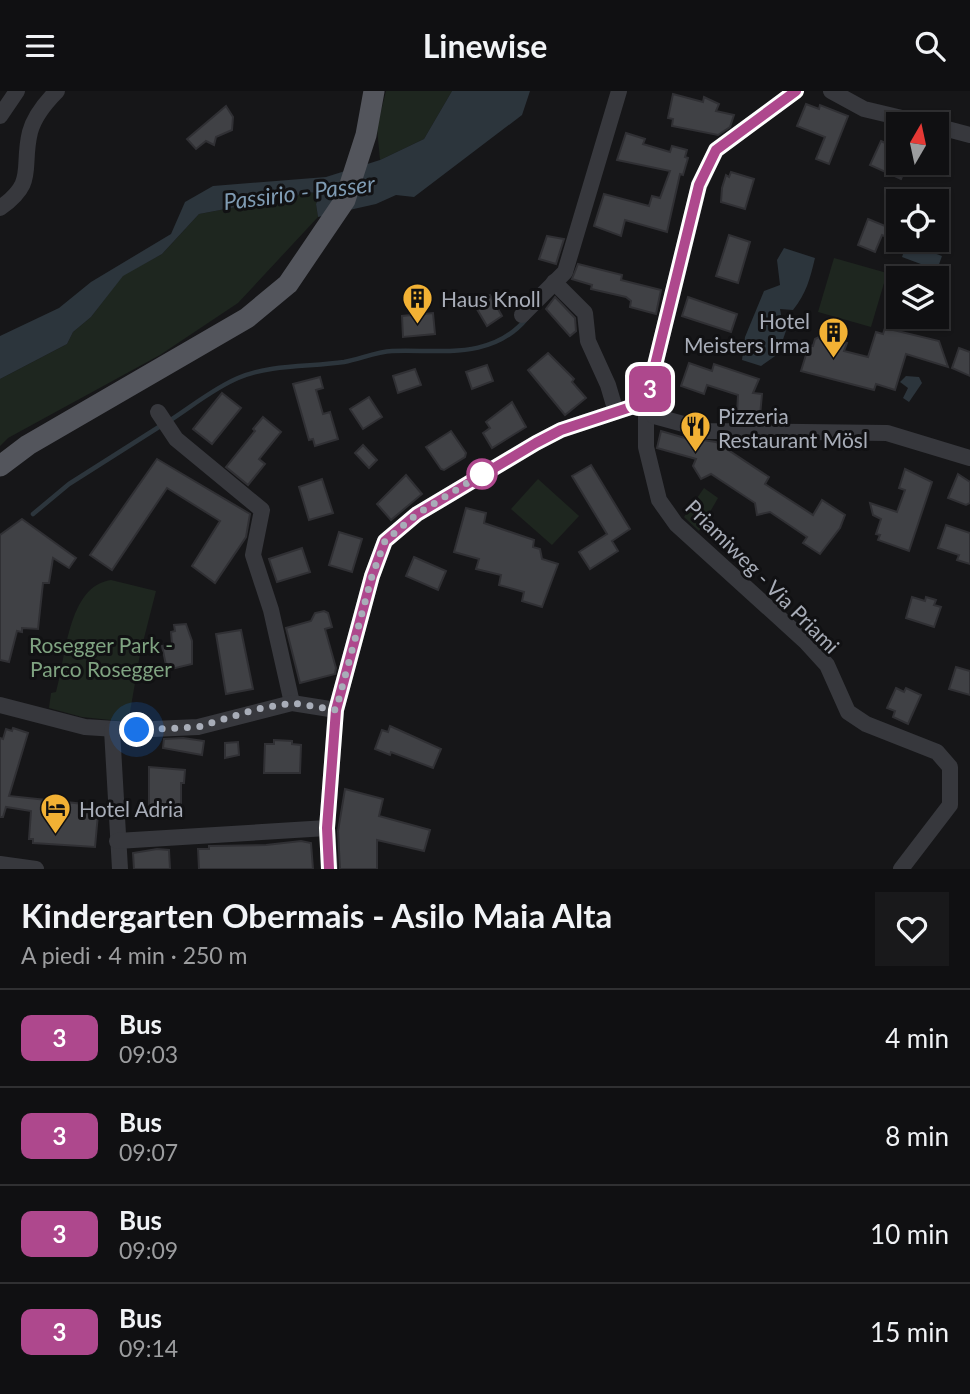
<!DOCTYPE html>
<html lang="it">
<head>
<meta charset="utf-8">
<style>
	body { margin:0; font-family:Lato,sans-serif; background:#19191b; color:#f1f3f6; height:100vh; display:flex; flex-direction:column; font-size:26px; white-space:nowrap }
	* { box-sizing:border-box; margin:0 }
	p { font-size:23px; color:#9c9d9f }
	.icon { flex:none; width:38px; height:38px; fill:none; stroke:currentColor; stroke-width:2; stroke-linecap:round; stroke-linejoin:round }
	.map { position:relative; height:778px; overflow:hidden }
	.panel { display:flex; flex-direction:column; background:#101012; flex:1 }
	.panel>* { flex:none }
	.badge { padding:0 14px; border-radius:10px; font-size:24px; line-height:46px }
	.needle { width:46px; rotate:9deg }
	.fabs { position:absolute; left:886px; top:21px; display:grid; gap:14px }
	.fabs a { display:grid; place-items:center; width:63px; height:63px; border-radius:0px; background:#101012; box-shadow:0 2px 5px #0004,0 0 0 2px #303032; font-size:35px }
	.you { position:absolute; width:35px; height:35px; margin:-18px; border:5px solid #fff; border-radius:50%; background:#1a73e8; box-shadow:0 0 0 10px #1a73e833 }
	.map>.badge { position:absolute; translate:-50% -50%; box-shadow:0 0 0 4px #fff }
	.round { display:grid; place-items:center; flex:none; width:74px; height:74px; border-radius:0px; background:#19191b }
	.head { display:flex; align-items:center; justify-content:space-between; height:119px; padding:0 21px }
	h1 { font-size:33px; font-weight:700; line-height:52px }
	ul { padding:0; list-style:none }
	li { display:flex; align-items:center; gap:21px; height:98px; padding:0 21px; border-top:2px solid #303032 }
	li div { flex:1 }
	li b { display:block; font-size:26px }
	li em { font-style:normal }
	li .badge { min-width:77px; font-weight:700; text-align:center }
	header { display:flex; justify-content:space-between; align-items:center; height:91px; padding:0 21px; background:#101012; font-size:32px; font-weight:700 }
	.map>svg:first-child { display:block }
</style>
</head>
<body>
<header><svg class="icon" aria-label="menu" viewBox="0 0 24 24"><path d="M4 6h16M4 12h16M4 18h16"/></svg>Linewise<svg class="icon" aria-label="search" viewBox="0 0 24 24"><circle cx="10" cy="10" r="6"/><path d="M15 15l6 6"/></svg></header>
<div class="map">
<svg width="970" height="778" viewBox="0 0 970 778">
	<rect width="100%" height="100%" fill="#161618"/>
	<g fill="#1e261f">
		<path d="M 386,0 L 452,0 L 424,48 L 380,69 L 377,37 Z"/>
		<path d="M 301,101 L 321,102 L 316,113 L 318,126 L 238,212 L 160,264 L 8,347 L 0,355 L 0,288 L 67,253 L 73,241 L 91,226 L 123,184 L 162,163 L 199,123 L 268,110 L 292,111 Z"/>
		<path d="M 834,167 L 887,182 L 871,236 L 818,221 Z"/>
		<path d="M 538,388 L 579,425 L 552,454 L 511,418 Z"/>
		<path d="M 704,397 L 718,407 L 699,440 L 684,426 Z"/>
		<path d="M 111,489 L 156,500 L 140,563 L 130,621 L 120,630 L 82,626 L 49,617 L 51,602 L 56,601 C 66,569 67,495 111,489 Z"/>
	</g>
	<g fill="#2c353c">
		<path d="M 452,0 L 530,0 L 522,24 L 414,106 L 396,104 L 376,113 L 318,126 L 316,113 L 321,102 L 301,101 L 292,111 L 268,110 L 199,123 L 162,163 L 123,185 L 91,226 L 73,241 L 67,253 L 0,288 L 0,245 L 59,217 L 91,191 L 171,143 L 185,111 L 213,95 L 326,86 L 380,69 L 424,48 Z"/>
		<path d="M 907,152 L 942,165 L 937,179 L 902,166 Z"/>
		<path d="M 784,157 L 815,167 C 810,188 806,203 793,219 L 780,218 L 782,229 L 789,231 L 778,263 L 761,275 L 742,269 L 745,246 L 764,200 L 780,194 L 777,169 Z"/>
		<path d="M 906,285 L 919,286 L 922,292 L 909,311 L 903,307 L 908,297 L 900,291 Z"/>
	</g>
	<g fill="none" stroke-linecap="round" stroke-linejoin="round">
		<g stroke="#2c353c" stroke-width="4.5">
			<path d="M 169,330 C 191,316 214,297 238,287 C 270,273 310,276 344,271 C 360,268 376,261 392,260 C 439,258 492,270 527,227"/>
			<path d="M 33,423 L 69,393 L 162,334"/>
		</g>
	</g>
	<g fill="#404145" stroke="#303034" stroke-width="2">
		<path d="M 673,3 L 703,11 L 704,6 L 719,13 L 716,20 L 734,24 L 730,36 L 718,44 L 672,35 L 673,28 L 668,27 Z"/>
		<path d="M 806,13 L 819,18 L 820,14 L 848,25 L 829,73 L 816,68 L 825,46 L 797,35 Z"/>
		<path d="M 226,15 L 233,26 L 232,39 L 216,46 L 214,54 L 206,50 L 196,58 L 187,48 Z"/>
		<path d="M 626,42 L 645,48 L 643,53 L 670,61 L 672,55 L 687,59 L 685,66 L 688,67 L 683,84 L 680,83 L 667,141 L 625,129 L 621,145 L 594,135 L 604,103 L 649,115 L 652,105 L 660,107 L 670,80 L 617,69 Z"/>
		<path d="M 881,50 L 898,58 L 898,72 L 908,72 L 901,88 L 870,74 Z"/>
		<path d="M 731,81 L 754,88 L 745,118 L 721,111 L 722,97 L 726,84 L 729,86 Z"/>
		<path d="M 868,128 L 895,139 L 892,148 L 882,144 L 875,161 L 858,154 Z"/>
		<path d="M 729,144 L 750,151 L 738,192 L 716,185 Z"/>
		<path d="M 547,145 L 564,148 L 556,173 L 539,168 Z"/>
		<path d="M 578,173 L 622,184 L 621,189 L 661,199 L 656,223 L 630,216 L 631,210 L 626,206 L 591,198 L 592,194 L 572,188 Z"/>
		<path d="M 490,204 L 502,225 L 487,235 L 474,213 Z"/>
		<path d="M 555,206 L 575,227 L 576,240 L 570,245 L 546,218 Z"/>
		<path d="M 688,206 L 737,223 L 731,241 L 682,225 Z"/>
		<path d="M 433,222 L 435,243 L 403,246 L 402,225 Z"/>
		<path d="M 885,237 L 939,250 L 948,276 L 906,263 L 895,299 L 876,293 L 874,299 L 801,280 L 809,254 L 813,255 L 815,248 L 821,245 L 847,252 L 844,260 L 868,266 L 876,241 L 883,243 Z"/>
		<path d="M 959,257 L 970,261 L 970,285 L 952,277 Z"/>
		<path d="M 548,262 L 574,288 L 572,291 L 586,307 L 565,324 L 528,279 Z"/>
		<path d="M 689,272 L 712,280 L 714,273 L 759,288 L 753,302 L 762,303 L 760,325 L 737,323 L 738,304 L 707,294 L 704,303 L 681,295 Z"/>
		<path d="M 487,274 L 493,290 L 472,298 L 466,281 Z"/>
		<path d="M 415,278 L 421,294 L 398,302 L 393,285 Z"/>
		<path d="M 320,286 L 323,297 L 316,299 L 323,323 L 330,321 L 338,348 L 315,355 L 313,348 L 309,349 L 293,293 Z"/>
		<path d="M 222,302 L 241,317 L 212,353 L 193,338 Z"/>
		<path d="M 369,306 L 382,326 L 363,338 L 350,318 Z"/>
		<path d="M 512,311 L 526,336 L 492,357 L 483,342 L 490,337 L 486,331 Z"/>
		<path d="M 263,326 L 281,341 L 259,368 L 265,373 L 248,394 L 226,376 L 255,340 L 253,338 Z"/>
		<path d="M 451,340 L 466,362 L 465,366 L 444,379 L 441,378 L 426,356 Z"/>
		<path d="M 661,340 L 702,352 L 703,349 L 716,351 L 769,386 L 765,393 L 813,424 L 822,409 L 845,424 L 840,437 L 820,463 L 803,452 L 807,446 L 770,421 L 757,424 L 755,412 L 711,383 L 701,388 L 693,375 L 696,368 L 657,357 Z"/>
		<path d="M 363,354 L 377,369 L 369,377 L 355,362 Z"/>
		<path d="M 157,368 L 250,423 L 246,446 L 215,492 L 192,475 L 220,430 L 167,397 L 112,479 L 90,464 Z"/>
		<path d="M 591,374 L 630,438 L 612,450 L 618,460 L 590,478 L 579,461 L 607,443 L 572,385 Z"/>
		<path d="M 905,378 L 932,391 L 909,460 L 878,449 L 880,444 L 876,443 L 881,428 L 873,424 L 870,412 L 897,421 L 905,399 L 899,397 Z"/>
		<path d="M 958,383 L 970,391 L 970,412 L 966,414 L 948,407 Z"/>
		<path d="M 406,384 L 422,403 L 391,429 L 377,413 Z"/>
		<path d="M 322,388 L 333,422 L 309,429 L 299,396 Z"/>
		<path d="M 466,417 L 486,422 L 484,432 L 534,449 L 533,456 L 540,458 L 542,468 L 558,473 L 542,516 L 522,510 L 524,501 L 499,494 L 501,484 L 476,478 L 479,468 L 454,461 Z"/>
		<path d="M 22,428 L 76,467 L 69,477 L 53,467 L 49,492 L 43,492 L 38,538 L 22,537 L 22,541 L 17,540 L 9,571 L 0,569 L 0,444 Z"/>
		<path d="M 946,434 L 970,442 L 970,473 L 957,469 L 959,464 L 938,457 Z"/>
		<path d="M 339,441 L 362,448 L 352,481 L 329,474 Z"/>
		<path d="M 302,457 L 310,481 L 277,491 L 269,468 Z"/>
		<path d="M 414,466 L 446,480 L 438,499 L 406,485 Z"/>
		<path d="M 912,506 L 925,510 L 926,506 L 936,509 L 934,514 L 941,516 L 934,536 L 906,527 Z"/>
		<path d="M 324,520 L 328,522 L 332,536 L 325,538 L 336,577 L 335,583 L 300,592 L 286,537 L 311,530 L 315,522 Z"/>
		<path d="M 186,533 L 192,550 L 192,573 L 167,579 L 162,555 L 172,553 L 171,541 L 175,540 L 174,534 Z"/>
		<path d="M 241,539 L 253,598 L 226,603 L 216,543 Z"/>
		<path d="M 956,576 L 970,580 L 970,604 L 949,598 Z"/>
		<path d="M 896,597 L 904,601 L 906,597 L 921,604 L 908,633 L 893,626 L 895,620 L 887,617 Z"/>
		<path d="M 390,635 L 441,658 L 433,677 L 391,661 L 390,664 L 375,658 L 382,639 L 388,641 Z"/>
		<path d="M 13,637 L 28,642 L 9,705 L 84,713 L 84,722 L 98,723 L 95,756 L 33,752 L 33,748 L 29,748 L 31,720 L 6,716 L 3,726 L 0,726 L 0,647 L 3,648 L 6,638 L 12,640 Z"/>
		<path d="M 183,647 L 204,650 L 202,664 L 163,657 L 164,648 Z"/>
		<path d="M 274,649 L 292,650 L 292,653 L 301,654 L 300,682 L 264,682 L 265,653 L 274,653 Z"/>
		<path d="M 238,651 L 239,664 L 225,667 L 225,652 Z"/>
		<path d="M 149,676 L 185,679 L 184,692 L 181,692 L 181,722 L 149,719 Z"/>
		<path d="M 345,698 L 383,708 L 379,725 L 430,739 L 424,760 L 377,749 L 377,778 L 340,778 L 338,740 Z"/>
		<path d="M 301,750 L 311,752 L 313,778 L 199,778 L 198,758 L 209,758 L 209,755 L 266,754 Z"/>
		<path d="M 157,758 L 169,759 L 170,778 L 134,778 L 133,762 Z"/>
	</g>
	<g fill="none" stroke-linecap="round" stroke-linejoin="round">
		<g stroke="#37383d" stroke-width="16">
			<path d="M 796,0 L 716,59 L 699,95 L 646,311 L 646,356 L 659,409 L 676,433 L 806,551 L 827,574 L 848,621 L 866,633 L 937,661 L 950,676 L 950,714 L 901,778"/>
			<path d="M 831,0 L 864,18 L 927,33"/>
			<path d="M 0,25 L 17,0"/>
			<path d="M 936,35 L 970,44"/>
			<path d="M 0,117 C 37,91 21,78 30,41 C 34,26 46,11 57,0"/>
			<path d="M 554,191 L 585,222 L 588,250 L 608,294 L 616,321"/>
			<path d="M 522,224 L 565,181 L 619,0"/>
			<path d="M 646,312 L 654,325 L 709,340 L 887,342 L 970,367"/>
			<path d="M 158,321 L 176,348 L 262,419 L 253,464 L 271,519 L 292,612"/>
			<path d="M 0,614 L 85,636 L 131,639 L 198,636 L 292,612 L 336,619"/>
			<path d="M 112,639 L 120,778"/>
			<path d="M 117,750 L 327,737"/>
			<path d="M 0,773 L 36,778"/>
			<path d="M 330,778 L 327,737 L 336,619 L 372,485 L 385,450 L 417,423 L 536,352 L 561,339 L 646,311"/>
		</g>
		<path stroke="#53555c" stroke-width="21" d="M 0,375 L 28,354 L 247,227 L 288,193 L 345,109 L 366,44 L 374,0"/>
	</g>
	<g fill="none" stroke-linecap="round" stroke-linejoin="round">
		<defs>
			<path id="line" d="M 329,778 L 327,737 L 336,619 L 372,485 L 385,450 L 417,423 L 536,352 L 561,339 L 646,311 L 699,94 L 716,59 L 796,0"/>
		</defs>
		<use href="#line" stroke="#fff" stroke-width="16"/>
		<use href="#line" stroke="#ae488d" stroke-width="10"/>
		<path stroke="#a8adb8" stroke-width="7" stroke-dasharray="0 12.6" d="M 137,639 L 198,636 L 257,618 L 292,612 L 336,619 L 372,485 L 385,450 L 417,423 L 482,383"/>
	</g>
	<defs>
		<symbol id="building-pin" viewBox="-11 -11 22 30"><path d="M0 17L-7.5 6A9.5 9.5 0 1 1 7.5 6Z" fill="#f2b134" stroke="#111113"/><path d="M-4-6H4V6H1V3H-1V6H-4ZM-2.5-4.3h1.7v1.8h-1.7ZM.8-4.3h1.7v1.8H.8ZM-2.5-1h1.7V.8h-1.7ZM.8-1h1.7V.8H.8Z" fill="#111"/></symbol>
		<symbol id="restaurant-pin" viewBox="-11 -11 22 30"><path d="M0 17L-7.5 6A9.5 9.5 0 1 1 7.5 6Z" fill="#f2b134" stroke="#111113"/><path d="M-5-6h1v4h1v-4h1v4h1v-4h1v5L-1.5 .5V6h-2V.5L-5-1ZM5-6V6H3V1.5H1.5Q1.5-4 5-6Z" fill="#111"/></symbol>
		<symbol id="hotel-pin" viewBox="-11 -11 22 30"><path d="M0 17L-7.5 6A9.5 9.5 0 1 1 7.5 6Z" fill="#f2b134" stroke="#111113"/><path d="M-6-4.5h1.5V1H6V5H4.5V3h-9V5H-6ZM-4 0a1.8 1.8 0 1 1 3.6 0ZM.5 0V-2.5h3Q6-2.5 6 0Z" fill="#111"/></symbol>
	</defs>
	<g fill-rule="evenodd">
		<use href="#building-pin" x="400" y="190" width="35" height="47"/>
		<use href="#building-pin" x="816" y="224" width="35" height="47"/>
		<use href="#restaurant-pin" x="678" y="318" width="35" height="47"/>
		<use href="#hotel-pin" x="38" y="700" width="35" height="47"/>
	</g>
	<circle fill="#fff" stroke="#ae488d" stroke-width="3.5" cx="482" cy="383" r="14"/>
	<g text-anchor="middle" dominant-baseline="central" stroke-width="6" stroke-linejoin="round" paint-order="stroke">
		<g font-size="21" fill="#a8adb8" stroke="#111113" text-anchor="start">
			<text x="441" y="207">Haus Knoll</text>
			<text x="810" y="229" text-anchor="end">Hotel<tspan x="810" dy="24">Meisters Irma</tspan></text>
			<text x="718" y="324">Pizzeria<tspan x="718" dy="24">Restaurant Mösl</tspan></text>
			<text x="79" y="717">Hotel Adria</text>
		</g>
		<g font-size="21" fill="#a8adb8" stroke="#111113">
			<text transform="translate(763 485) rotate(45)">Priamiweg - Via Priami</text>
		</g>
		<g font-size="21" fill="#7fa381" stroke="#111113">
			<text x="101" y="553">Rosegger Park -<tspan x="101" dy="24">Parco Rosegger</tspan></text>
		</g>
		<g font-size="23" font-style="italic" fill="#7f9bb3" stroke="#111113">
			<text transform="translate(299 101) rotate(-7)">Passirio - Passer</text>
		</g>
	</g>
</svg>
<div class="fabs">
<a><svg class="needle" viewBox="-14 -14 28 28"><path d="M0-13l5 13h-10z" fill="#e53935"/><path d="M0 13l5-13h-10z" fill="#9c9d9f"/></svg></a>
<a><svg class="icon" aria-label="locate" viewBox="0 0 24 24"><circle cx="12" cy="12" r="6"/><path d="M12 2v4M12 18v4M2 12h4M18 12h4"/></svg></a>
<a><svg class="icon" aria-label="layers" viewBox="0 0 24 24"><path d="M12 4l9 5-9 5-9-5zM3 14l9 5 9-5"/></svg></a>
</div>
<div class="you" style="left:137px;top:639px"></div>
<b class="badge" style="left:650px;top:298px;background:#ae488d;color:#fff">3</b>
</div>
<section class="panel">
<div class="head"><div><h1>Kindergarten Obermais - Asilo Maia Alta</h1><p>A piedi · 4 min · 250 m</p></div><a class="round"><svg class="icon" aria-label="heart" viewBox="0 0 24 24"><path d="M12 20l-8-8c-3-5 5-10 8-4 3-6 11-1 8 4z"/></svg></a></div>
<ul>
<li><span class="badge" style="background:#ae488d;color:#fff">3</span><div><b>Bus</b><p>09:03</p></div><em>4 min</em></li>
<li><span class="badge" style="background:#ae488d;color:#fff">3</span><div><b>Bus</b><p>09:07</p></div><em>8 min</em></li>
<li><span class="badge" style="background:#ae488d;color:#fff">3</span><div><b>Bus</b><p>09:09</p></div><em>10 min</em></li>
<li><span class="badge" style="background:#ae488d;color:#fff">3</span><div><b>Bus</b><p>09:14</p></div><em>15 min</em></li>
</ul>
</section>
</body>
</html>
